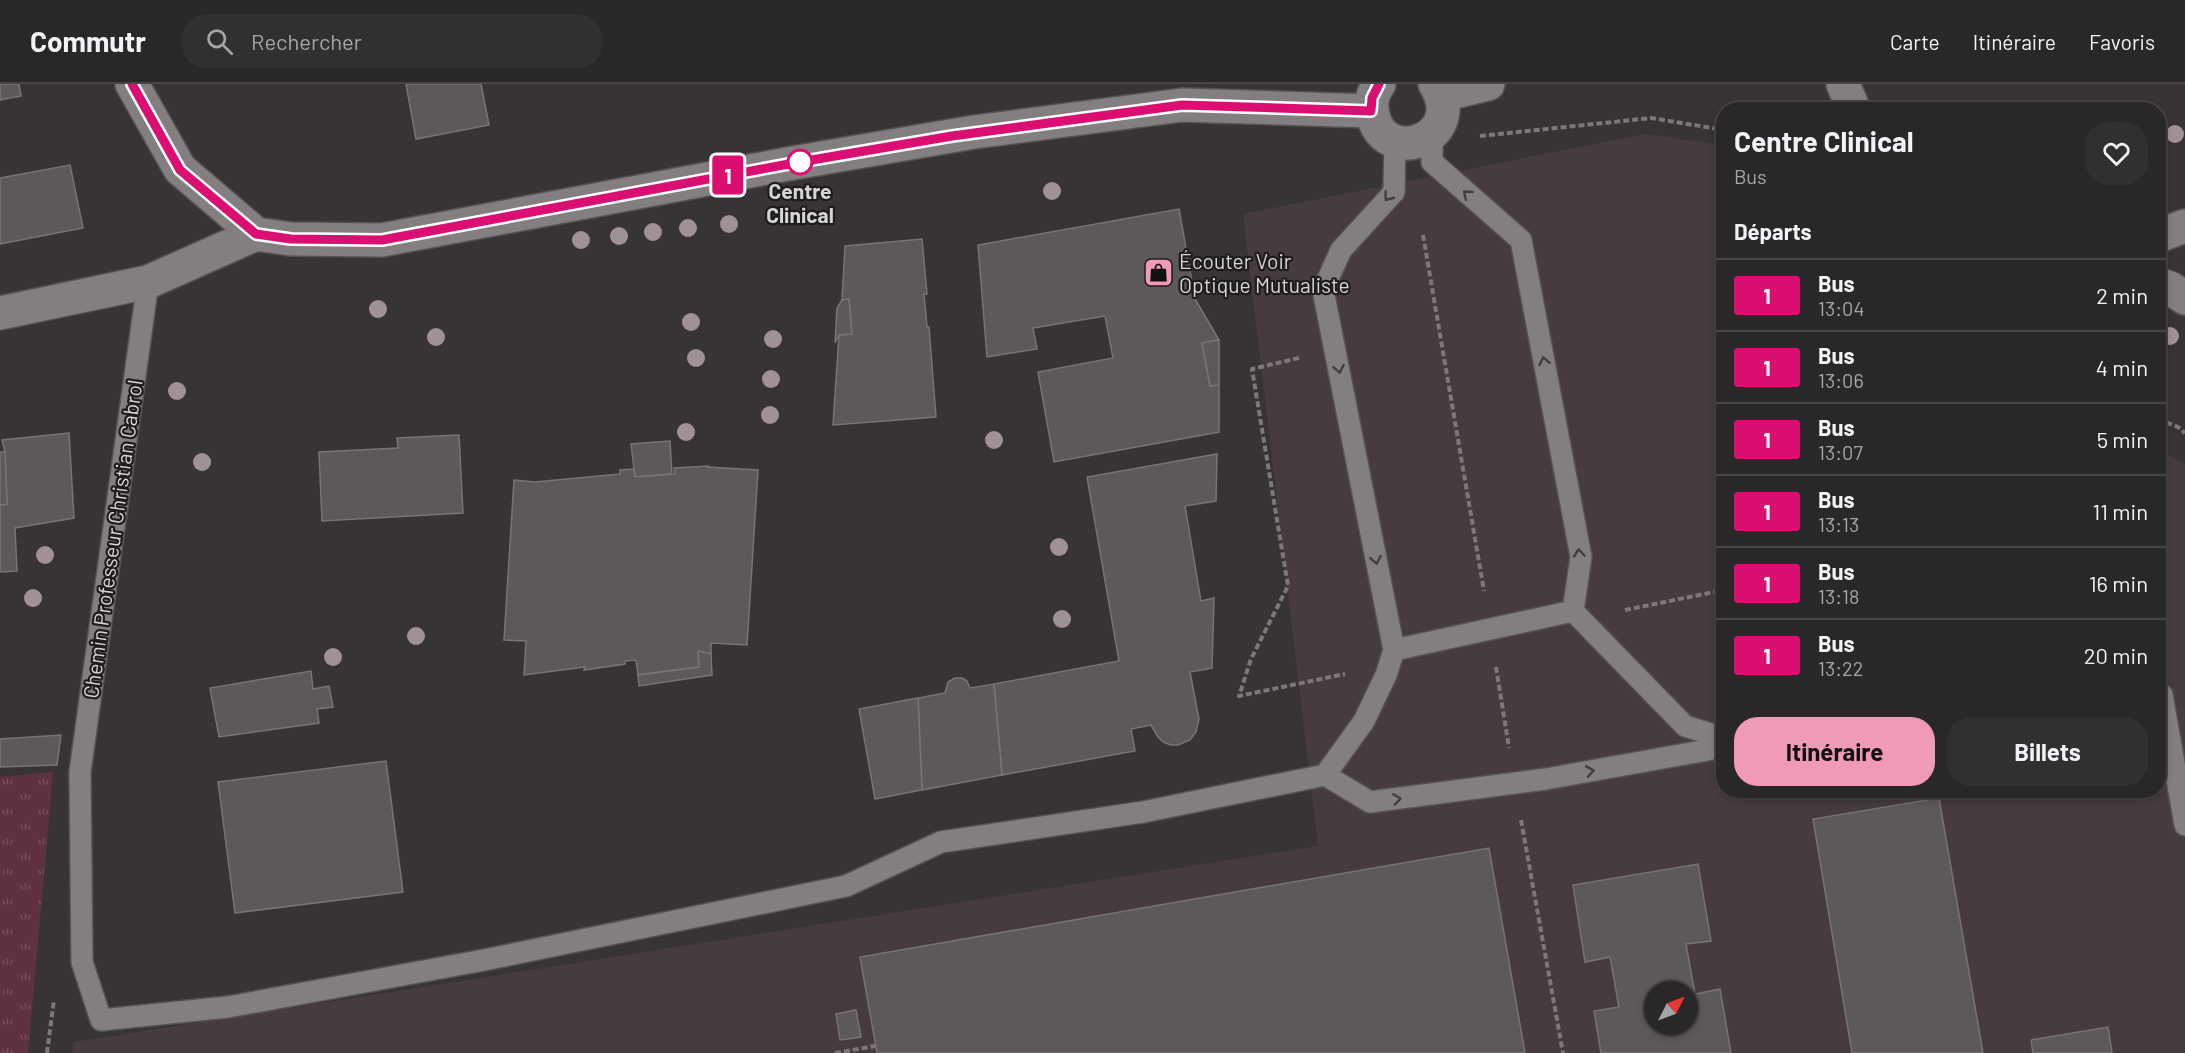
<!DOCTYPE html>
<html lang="fr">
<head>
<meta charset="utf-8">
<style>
	body { margin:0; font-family:Barlow,sans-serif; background:#322f30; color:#f1f3f6; height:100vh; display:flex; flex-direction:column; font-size:22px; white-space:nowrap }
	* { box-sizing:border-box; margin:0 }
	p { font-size:20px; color:#a5a5a8 }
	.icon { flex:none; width:33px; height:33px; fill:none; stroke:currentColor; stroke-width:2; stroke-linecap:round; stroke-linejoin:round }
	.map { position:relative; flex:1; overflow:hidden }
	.panel { position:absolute; left:1716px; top:18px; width:450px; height:696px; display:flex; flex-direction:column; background:#2a2728; border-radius:24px; box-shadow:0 3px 9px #0003,0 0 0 2px #464445 }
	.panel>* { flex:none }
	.badge { padding:0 12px; border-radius:4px; font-size:21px; line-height:39px }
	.needle { width:39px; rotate:48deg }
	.controls { position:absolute; left:1644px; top:897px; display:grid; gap:12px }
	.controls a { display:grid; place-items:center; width:54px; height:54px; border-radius:50%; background:#2a2728; box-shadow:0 3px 9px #0003,0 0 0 2px #464445; font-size:30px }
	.map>.badge { position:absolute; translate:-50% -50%; box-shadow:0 0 0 3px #fff }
	h2 { padding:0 18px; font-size:22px; line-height:54px }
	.round { display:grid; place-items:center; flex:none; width:63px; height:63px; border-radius:24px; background:#322f30 }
	.overview { display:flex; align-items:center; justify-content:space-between; height:102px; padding:0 18px }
	h1 { font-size:28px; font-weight:700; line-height:45px }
	.cta { display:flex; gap:12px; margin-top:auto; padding:12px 18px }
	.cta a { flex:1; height:69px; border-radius:24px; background:#f09ab7; color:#111; font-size:24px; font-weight:700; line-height:69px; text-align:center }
	.cta a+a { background:#322f30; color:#f1f3f6 }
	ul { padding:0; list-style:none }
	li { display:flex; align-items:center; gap:18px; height:72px; padding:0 18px; border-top:2px solid #464445 }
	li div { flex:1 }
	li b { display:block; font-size:22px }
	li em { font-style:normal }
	li .badge { min-width:66px; font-weight:700; text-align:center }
	header { display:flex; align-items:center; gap:36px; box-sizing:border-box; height:84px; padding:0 30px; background:#2a2728; border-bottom:2px solid #464445 }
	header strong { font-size:28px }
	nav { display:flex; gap:33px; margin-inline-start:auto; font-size:21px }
	.search { width:420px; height:54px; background:#322f30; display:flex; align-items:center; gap:15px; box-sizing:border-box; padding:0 21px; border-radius:24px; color:#a5a5a8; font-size:22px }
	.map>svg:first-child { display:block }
</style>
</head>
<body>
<header>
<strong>Commutr</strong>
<div class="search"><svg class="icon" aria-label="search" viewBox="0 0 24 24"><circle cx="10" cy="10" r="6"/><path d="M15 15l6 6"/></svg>Rechercher</div>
<nav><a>Carte</a><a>Itinéraire</a><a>Favoris</a></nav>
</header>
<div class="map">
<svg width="2185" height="969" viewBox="0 0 2185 969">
	<defs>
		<pattern id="grass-tufts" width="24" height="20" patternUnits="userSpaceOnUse" patternTransform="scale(1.5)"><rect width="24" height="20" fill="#603143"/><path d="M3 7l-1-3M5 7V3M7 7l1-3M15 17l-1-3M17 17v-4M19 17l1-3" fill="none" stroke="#764e5d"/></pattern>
	</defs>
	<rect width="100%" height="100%" fill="#383435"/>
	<path fill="#463b3e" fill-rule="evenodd" d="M 1645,50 L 1723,61 L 1724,706 L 2158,706 L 2159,365 L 2185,381 L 2185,969 L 72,969 L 74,958 L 1318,762 L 1243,130 ZM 1654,908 L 1688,908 L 1688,940 L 1654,940 Z"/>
	<path fill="url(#grass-tufts)" d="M 53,688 L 28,969 L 0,969 L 0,693 Z"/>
	<g fill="#5d585a" stroke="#787375" stroke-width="1.5" fill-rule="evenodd">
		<path d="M 0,0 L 19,0 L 21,12 L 0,16 Z"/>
		<path d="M 406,0 L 481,0 L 489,41 L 416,55 Z"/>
		<path d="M 70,81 L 83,144 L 0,160 L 0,94 Z"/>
		<path d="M 1179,125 L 1195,215 L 1219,256 L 1202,259 L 1210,302 L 1219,301 L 1219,348 L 1054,378 L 1038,288 L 1113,274 L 1105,232 L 1033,244 L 1037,265 L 987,273 L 978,161 Z"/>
		<path d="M 922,155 L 927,210 L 924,210 L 927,243 L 929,243 L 936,333 L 833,341 L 839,251 L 852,250 L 849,215 L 842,216 L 845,162 Z"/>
		<path d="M 849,215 L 852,250 L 839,251 L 835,259 L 837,224 L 842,216 Z"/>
		<path d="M 1219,256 L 1219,301 L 1210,302 L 1202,259 Z"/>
		<path d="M 69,349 L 74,434 L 15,444 L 17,487 L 0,488 L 0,421 L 7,420 L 5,368 L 2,356 Z"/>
		<path d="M 459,351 L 463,429 L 322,437 L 319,368 L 398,364 L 397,354 Z"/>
		<path d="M 670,357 L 672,390 L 635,393 L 631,360 Z"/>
		<path d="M 0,368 L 5,368 L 7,420 L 0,421 Z"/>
		<path d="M 1217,370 L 1216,417 L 1185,422 L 1201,517 L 1214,514 L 1212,584 L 1190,588 L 1199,635 L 1196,648 L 1190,656 L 1178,661 L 1171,661 L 1163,658 L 1158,653 L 1151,641 L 1131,645 L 1135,667 L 1002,691 L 994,600 L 1119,577 L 1087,393 Z"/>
		<path d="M 708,382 L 707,383 L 758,386 L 747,561 L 711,559 L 711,570 L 698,567 L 699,583 L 638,591 L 636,576 L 625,577 L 625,580 L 584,586 L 585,583 L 524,591 L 526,557 L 504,556 L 514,396 L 535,398 L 620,390 L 620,386 L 634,385 L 635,393 L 675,390 L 674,384 Z"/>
		<path d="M 698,567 L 711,570 L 712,591 L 639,602 L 638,591 L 699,583 Z"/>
		<path d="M 311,587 L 313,605 L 329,602 L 333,623 L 317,625 L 319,639 L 219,653 L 210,604 Z"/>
		<path d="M 955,594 L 962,594 L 967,597 L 970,604 L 994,600 L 1002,691 L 922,706 L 918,614 L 945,609 L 948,598 Z"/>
		<path d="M 918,614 L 922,706 L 875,715 L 859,625 Z"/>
		<path d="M 61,651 L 57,681 L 0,683 L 0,655 Z"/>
		<path d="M 386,677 L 403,808 L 235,829 L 218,698 Z"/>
		<path d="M 1939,714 L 1983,969 L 1852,969 L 1813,735 Z"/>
		<path d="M 1489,764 L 1525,969 L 877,969 L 860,873 Z"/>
		<path d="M 1698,780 L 1711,857 L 1686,860 L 1695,910 L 1720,905 L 1731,969 L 1601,969 L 1594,927 L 1619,923 L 1610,873 L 1585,878 L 1573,801 ZM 1654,908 L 1688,908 L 1688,940 L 1654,940 Z"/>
		<path d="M 856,926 L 861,953 L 840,956 L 836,930 Z"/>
		<path d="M 2108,943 L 2112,969 L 2033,969 L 2031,956 Z"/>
	</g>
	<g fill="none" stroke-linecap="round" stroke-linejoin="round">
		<defs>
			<g id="lane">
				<path d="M 1432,51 L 1432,78 L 1521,156 L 1581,473 L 1573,527"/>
				<path d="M 148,198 L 80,688 L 82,878 L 101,936 L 228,923 L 484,876 L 846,802 L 941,758 L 1143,728 L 1325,691 L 1364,637 L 1386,591 L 1394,566 L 1323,206 L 1341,166 L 1394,108 L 1395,57"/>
				<path d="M 1573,527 L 1685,642 L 1724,654"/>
				<path d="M 1394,566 L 1573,527"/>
				<path d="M 2158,609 L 2162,611 L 2185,741"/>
				<path d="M 1325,691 L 1370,718 L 1546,695 L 1724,663"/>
			</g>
			<g id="street">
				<path d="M 132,0 L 180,85 L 256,150"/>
				<path d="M 1379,0 C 1371,11 1370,22 1374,35 C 1389,83 1468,53 1435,0"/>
				<path d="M 1843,0 L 1854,26"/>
				<path d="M 1442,11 L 1488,0"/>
				<path d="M 2158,152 L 2185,142"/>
				<path d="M 2158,200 L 2170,204 L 2185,214"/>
				<path d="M 0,229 L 148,198 L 256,150 L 291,155 L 382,156 L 793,79 L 974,48 L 1182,21 L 1371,27"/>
			</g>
		</defs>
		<use href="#lane" stroke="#565254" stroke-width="24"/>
		<use href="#street" stroke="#565254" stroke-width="36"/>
		<g stroke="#7c7879" stroke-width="4" stroke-dasharray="6 3" stroke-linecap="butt">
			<path d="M 1480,52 L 1651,34 L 1724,46"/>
			<path d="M 1423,151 L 1484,507"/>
			<path d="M 1299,274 L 1252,285 L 1288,502 L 1251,575 L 1239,612 L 1345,590"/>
			<path d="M 2158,335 L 2178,343 L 2185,349"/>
			<path d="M 1625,526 L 1724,506"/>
			<path d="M 1496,583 L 1509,664"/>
			<path d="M 1521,736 L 1563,969"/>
			<path d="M 47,969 L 54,916"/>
			<path d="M 835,969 L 875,962"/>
		</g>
		<use href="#lane" stroke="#837e7f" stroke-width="21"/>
		<use href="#street" stroke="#837e7f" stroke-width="33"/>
	</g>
	<g fill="#a09195">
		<circle cx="2175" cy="50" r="9"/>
		<circle cx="1052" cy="107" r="9"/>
		<circle cx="729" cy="140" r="9"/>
		<circle cx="688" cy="144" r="9"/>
		<circle cx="653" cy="148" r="9"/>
		<circle cx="619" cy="152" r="9"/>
		<circle cx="581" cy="156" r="9"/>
		<circle cx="378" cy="225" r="9"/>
		<circle cx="691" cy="238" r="9"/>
		<circle cx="2170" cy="252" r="9"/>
		<circle cx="436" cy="253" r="9"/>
		<circle cx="773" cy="255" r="9"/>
		<circle cx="696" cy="274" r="9"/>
		<circle cx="771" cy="295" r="9"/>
		<circle cx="177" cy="307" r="9"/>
		<circle cx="770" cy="331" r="9"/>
		<circle cx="686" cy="348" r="9"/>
		<circle cx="994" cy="356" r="9"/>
		<circle cx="202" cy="378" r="9"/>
		<circle cx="1059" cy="463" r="9"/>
		<circle cx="45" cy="471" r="9"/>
		<circle cx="33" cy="514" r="9"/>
		<circle cx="1062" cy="535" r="9"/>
		<circle cx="416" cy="552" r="9"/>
		<circle cx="333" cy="573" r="9"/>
	</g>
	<defs><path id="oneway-chevron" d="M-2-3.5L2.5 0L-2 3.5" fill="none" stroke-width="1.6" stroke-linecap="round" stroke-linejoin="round" transform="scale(1.5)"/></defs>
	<g stroke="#413e3f">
		<use href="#oneway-chevron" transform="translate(1467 110) rotate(-139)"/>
		<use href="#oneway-chevron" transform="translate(1388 113) rotate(127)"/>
		<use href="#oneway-chevron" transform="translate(1544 277) rotate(-101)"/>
		<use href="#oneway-chevron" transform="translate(1339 285) rotate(79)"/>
		<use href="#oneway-chevron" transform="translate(1579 469) rotate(-95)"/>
		<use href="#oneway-chevron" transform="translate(1376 476) rotate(79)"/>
		<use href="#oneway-chevron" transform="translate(1590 687) rotate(-10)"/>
		<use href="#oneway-chevron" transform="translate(1397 715) rotate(-8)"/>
	</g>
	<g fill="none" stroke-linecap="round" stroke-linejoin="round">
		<defs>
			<path id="line" d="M 132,0 L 180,86 L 256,150 L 291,155 L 382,156 L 794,79 L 952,52 L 1182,21 L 1371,27 L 1372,14 L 1379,0"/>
		</defs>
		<use href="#line" stroke="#fff" stroke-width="14"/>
		<use href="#line" stroke="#da0f71" stroke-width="9"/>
	</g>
	<defs>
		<symbol id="shop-square" viewBox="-11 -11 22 22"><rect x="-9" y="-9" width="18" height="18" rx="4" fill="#f09ab7" stroke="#1e1c1c"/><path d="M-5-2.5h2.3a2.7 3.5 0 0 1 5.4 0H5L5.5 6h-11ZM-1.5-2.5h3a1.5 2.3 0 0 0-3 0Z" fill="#111"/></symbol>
	</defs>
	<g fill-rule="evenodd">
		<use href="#shop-square" x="1142" y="172" width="33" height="33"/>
	</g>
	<circle fill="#fff" stroke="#da0f71" stroke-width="3" cx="800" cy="78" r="12"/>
	<g text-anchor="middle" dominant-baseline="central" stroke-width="4.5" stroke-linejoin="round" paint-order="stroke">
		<g font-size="21" font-weight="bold" fill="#d7d4d5" stroke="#1e1c1c">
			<text x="800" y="106">Centre<tspan x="800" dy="24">Clinical</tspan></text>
		</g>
		<g font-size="21" fill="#d7d4d5" stroke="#1e1c1c" text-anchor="start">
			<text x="1179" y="176">Écouter Voir<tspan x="1179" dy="24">Optique Mutualiste</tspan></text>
		</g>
		<g font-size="21" fill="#d7d4d5" stroke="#1e1c1c">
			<text transform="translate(112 455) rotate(-82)">Chemin Professeur Christian Cabrol</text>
		</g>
	</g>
</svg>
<div class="controls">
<a><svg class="needle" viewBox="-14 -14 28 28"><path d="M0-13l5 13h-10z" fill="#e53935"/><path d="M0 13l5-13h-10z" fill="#a5a5a8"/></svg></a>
</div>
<b class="badge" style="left:728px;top:91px;background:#da0f71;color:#fff">1</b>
<section class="panel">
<div class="overview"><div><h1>Centre Clinical</h1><p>Bus</p></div><a class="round"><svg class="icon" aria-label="heart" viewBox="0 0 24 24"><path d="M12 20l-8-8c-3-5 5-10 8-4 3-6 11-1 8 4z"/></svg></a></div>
<h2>Départs</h2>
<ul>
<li><span class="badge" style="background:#da0f71;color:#fff">1</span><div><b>Bus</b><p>13:04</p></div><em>2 min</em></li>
<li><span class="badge" style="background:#da0f71;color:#fff">1</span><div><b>Bus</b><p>13:06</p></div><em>4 min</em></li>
<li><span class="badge" style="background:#da0f71;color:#fff">1</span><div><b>Bus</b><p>13:07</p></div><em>5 min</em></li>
<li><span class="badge" style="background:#da0f71;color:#fff">1</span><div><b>Bus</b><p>13:13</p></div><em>11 min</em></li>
<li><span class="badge" style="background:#da0f71;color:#fff">1</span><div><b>Bus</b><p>13:18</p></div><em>16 min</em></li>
<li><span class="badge" style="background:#da0f71;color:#fff">1</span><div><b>Bus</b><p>13:22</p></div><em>20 min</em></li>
</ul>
<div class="cta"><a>Itinéraire</a><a>Billets</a></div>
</section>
</div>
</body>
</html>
